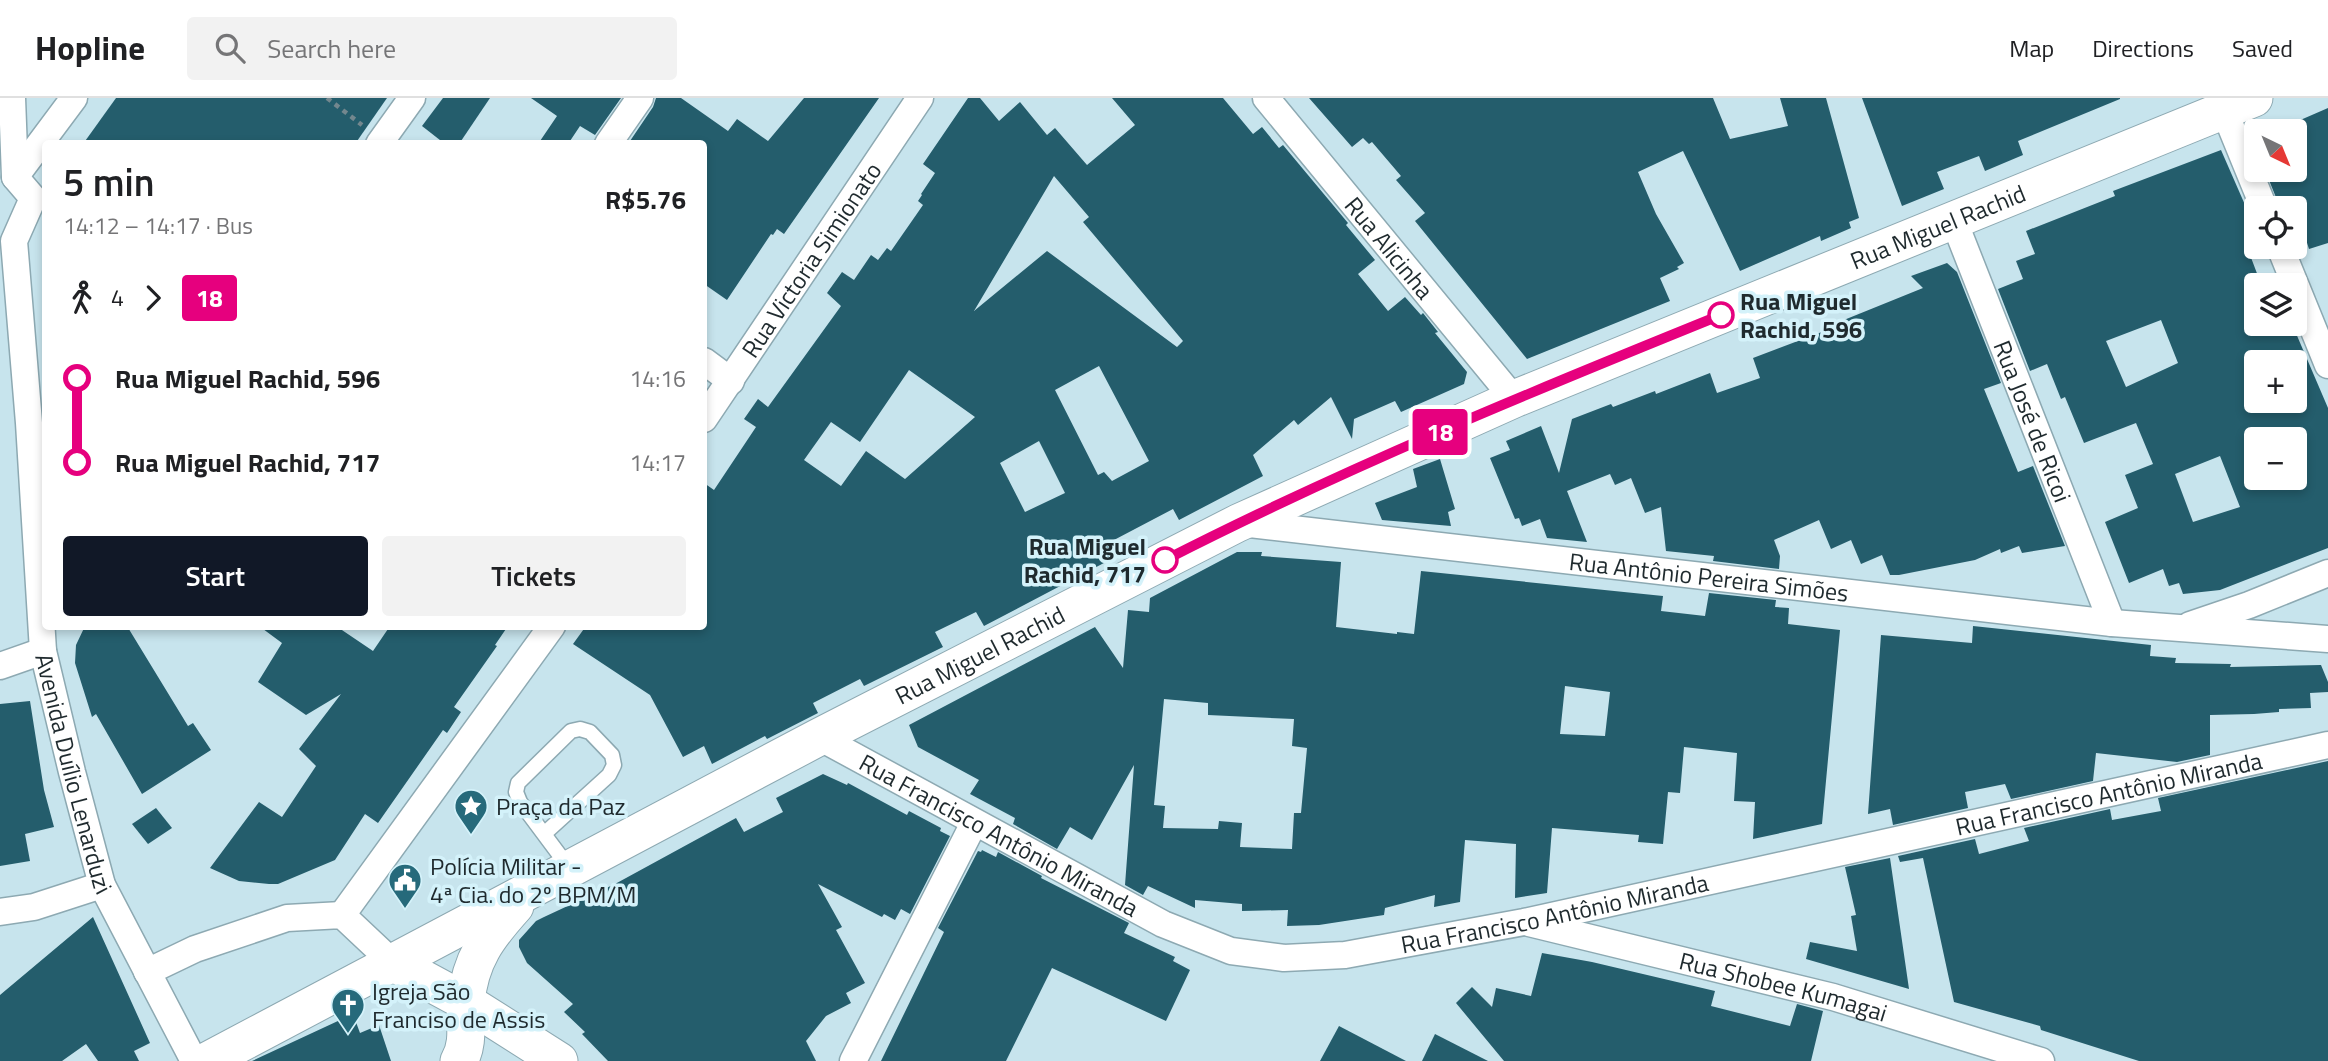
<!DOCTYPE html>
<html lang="en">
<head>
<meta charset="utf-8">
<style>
	body { margin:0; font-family:"Titillium Web",sans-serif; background:#f2f2f2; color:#202124; height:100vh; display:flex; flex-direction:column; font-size:26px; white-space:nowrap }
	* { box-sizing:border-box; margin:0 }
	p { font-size:23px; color:#757577 }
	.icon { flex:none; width:38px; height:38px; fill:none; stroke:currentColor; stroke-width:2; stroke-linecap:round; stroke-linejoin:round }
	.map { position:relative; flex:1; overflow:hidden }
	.sheet { position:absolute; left:42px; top:42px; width:665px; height:490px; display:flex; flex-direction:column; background:#fff; border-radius:7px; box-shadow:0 4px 10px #0003 }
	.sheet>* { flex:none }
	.badge { padding:0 14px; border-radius:5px; font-size:24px; line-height:46px }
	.needle { width:46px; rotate:137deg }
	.fabs { position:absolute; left:2244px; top:21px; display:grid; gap:14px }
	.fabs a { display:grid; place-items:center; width:63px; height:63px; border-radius:7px; background:#fff; box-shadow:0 4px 10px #0003; font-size:35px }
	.map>.badge { position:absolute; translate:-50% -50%; box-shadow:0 0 0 4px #fff }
	.legs { display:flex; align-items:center; gap:10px; height:77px; padding:0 21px; font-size:23px }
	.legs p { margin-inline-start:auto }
	.head { display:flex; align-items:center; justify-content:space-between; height:119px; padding:0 21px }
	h1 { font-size:38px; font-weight:600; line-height:52px }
	.primary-button { display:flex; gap:14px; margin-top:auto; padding:14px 21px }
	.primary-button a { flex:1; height:80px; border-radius:7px; background:#111827; color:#fff; font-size:28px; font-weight:600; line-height:80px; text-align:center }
	.primary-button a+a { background:#f2f2f2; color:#202124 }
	ul { padding:0 21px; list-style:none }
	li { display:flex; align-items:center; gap:24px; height:84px; font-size:26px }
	li i { display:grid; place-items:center; width:10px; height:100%; margin:0 9px; background:currentColor }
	li i::after { content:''; width:18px; height:18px; margin:-9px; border:5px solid; border-radius:50%; background:#fff }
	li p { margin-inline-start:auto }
	li:first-child i { background:linear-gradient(#0000 50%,currentColor 0) }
	li:last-child i { background:linear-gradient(currentColor 50%,#0000 0) }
	header { display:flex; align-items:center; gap:42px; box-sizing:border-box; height:98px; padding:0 35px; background:#fff; border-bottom:2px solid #e0e0e0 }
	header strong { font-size:33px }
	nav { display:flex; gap:38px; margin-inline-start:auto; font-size:24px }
	.search { width:490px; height:63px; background:#f2f2f2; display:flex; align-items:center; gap:18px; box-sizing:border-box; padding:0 24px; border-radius:7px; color:#757577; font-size:26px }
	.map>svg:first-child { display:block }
</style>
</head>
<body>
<header>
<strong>Hopline</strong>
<div class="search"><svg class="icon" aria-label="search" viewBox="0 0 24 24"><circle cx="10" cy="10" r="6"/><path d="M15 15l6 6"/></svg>Search here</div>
<nav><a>Map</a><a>Directions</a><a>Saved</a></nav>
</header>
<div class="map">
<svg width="2328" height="963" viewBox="0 0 2328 963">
	<rect width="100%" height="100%" fill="#c7e4ed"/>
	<g fill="#245d6c" fill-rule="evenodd">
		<path d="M 116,0 L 387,0 L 355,46 L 83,46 Z"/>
		<path d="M 443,0 L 490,0 L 459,46 L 445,46 L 422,28 Z"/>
		<path d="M 531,0 L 621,0 L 595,37 L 580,28 L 568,46 L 538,46 L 557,18 Z"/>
		<path d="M 656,0 L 681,0 L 728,33 L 737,21 L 768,43 L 804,0 L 879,0 L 784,136 L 777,131 L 773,137 L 771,136 L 727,202 L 704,186 L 704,46 L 628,46 L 653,9 Z"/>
		<path d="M 968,0 L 980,0 L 999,23 L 1020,4 L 1047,37 L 1055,30 L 1087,67 L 1135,27 L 1112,0 L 1223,0 L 1253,36 L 1262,29 L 1279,50 L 1283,47 L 1348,125 L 1346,127 L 1375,162 L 1358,176 L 1388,213 L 1405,199 L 1421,217 L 1423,215 L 1438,234 L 1435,235 L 1467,274 L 1464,286 L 1401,314 L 1395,303 L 1354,321 L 1352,341 L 1331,299 L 1298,327 L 1294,322 L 1253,357 L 1263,378 L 1179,422 L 1173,411 L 1114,442 L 1121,456 L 984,528 L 976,514 L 935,534 L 943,549 L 864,588 L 860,581 L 813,605 L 818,615 L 767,641 L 765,638 L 712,666 L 704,648 L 683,659 L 650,597 L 573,546 L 586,528 L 704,528 L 704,385 L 714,392 L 756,329 L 744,321 L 758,301 L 768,309 L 841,208 L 827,195 L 842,174 L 854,182 L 871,157 L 878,162 L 887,150 L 891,153 L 923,107 L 918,103 L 922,97 L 921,96 L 935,75 L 923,66 ZM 1054,78 L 1089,119 L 1083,124 L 1183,243 L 1177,249 L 1047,153 L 974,213 ZM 1099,268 L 1149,363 L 1112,383 L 1104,374 L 1098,377 L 1055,292 ZM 909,272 L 975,319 L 905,381 L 866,353 L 841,388 L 804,362 L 831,324 L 860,344 ZM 1039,343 L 1065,395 L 1025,414 L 1000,365 Z"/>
		<path d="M 1309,0 L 1713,0 L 1730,41 L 1788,28 L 1780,0 L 1826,0 L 1859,120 L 1849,124 L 1851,130 L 1821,143 L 1820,138 L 1740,173 L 1683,53 L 1638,74 L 1656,116 L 1684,165 L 1677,169 L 1679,171 L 1660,180 L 1670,203 L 1527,261 L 1415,123 L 1425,115 L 1396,82 L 1401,78 L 1372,44 L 1369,46 L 1363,40 L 1352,49 Z"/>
		<path d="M 1862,0 L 2120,0 L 2120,1 L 2018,43 L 2023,57 L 1985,73 L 1979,58 L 1937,74 L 1944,91 L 1902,108 Z"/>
		<path d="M 2328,10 L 2328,145 L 2309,151 L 2293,101 L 2279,107 L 2265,72 L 2294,72 L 2294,33 L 2275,33 Z"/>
		<path d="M 2221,52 L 2249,116 L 2256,123 L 2256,136 L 2244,141 L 2261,186 L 2273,181 L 2276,187 L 2256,187 L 2256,226 L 2292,226 L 2328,310 L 2328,450 L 2220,492 L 2183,496 L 2179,485 L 2169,488 L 2163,471 L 2129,485 L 2105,424 L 2138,410 L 2125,377 L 2153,366 L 2136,325 L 2084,345 L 2065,299 L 2061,301 L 2047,266 L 2030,273 L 1998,191 L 2023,181 L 2016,163 L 2035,156 L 2026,133 L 2115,98 L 2113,93 ZM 2161,222 L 2178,265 L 2126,289 L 2106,243 ZM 2256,264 L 2294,264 L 2294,303 L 2256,303 ZM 2256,341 L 2294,341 L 2294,380 L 2256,380 ZM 2220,358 L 2240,409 L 2193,424 L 2175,376 Z"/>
		<path d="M 1947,165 L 1957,174 L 2001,285 L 1984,291 L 2018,374 L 2033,368 L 2065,448 L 2022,455 L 2019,448 L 2001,455 L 2000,451 L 1975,462 L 1899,477 L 1890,477 L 1882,457 L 1861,466 L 1851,442 L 1831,451 L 1819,422 L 1774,442 L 1780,458 L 1779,471 L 1713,463 L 1714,458 L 1666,453 L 1661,409 L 1645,415 L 1631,380 L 1615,387 L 1610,376 L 1567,393 L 1587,444 L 1547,440 L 1540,421 L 1522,428 L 1519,420 L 1515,421 L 1490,360 L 1510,352 L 1506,343 L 1541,328 L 1559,375 L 1572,321 L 1611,306 L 1613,309 L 1655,293 L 1656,296 L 1710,275 L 1717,295 L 1760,280 L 1753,260 L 1835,229 L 1834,226 L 1923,190 L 1911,178 Z"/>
		<path d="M 1440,361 L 1455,411 L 1448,414 L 1451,428 L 1382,422 L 1375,405 L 1417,389 L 1413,371 Z"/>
		<path d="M 1237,454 L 1262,454 L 1261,458 L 1341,464 L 1336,529 L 1397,536 L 1397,534 L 1414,536 L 1421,473 L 1663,498 L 1661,513 L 1705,518 L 1709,495 L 1776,502 L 1775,509 L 1789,510 L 1788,526 L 1840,532 L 1822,726 L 1753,741 L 1755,704 L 1734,703 L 1737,655 L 1684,649 L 1680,695 L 1668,694 L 1663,746 L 1638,744 L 1639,737 L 1552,730 L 1547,795 L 1515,800 L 1516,746 L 1465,742 L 1460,804 L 1434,809 L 1435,797 L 1385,810 L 1384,817 L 1319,827 L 1287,828 L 1288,812 L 1242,813 L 1242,806 L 1195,802 L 1195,810 L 1148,788 L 1143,797 L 1125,787 L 1134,667 L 1092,742 L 1070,729 L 1057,751 L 1013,726 L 1015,720 L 970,696 L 979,682 L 918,649 L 909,627 L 1095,529 L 1123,570 L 1128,512 L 1149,514 L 1150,500 ZM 1565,588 L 1610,594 L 1605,638 L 1560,636 ZM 1164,601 L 1208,605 L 1208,617 L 1294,621 L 1292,648 L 1307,650 L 1301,715 L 1294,715 L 1292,751 L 1240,749 L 1242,725 L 1219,723 L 1218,731 L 1163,730 L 1165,708 L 1154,707 Z"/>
		<path d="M 85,528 L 127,528 L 188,628 L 193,625 L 211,652 L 142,696 L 96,616 L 92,619 L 75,565 L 76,547 Z"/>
		<path d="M 259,528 L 336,528 L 373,553 L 390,528 L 508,528 L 495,547 L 497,548 L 454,609 L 461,614 L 447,635 L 443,632 L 378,725 L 365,716 L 335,762 L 278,786 L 269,786 L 239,783 L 210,770 L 259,704 L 282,719 L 316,668 L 299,651 L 341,596 L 306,617 L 258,584 L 282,545 Z"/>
		<path d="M 1973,528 L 2151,547 L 2150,558 L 2176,560 L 2175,565 L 2231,566 L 2230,569 L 2321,567 L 2328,584 L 2328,594 L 2310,595 L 2311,610 L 2279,611 L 2279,614 L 2254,616 L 2210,617 L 2210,657 L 2177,664 L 2096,655 L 2093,683 L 2011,701 L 2005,686 L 1965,694 L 1968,710 L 1893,727 L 1890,711 L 1868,716 L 1881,537 L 1972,545 Z"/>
		<path d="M 30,603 L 44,692 L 54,729 L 25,736 L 30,763 L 0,768 L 0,606 Z"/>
		<path d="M 2328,663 L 2328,963 L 2139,963 L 2041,932 L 2040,928 L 1954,904 L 1923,760 L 1900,764 L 1898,758 L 1975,741 L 1979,756 L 2029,743 L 2024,730 L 2110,711 L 2112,722 L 2161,713 L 2158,700 Z"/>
		<path d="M 823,676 L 847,687 L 848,685 L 907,717 L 909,713 L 941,730 L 940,733 L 950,738 L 910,816 L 901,811 L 895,822 L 884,816 L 882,819 L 818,786 L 842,829 L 836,832 L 865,885 L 846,895 L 851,905 L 826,918 L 806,943 L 816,963 L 608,963 L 582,936 L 585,934 L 564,914 L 573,906 L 527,865 L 519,849 L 519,842 L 536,823 L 544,819 L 615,786 L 736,720 L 744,734 L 783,714 L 776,700 Z"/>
		<path d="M 156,710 L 172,730 L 148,746 L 132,726 Z"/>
		<path d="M 982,752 L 996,759 L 998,754 L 1042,778 L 1041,780 L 1129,825 L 1124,835 L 1175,859 L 1173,863 L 1190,872 L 1166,923 L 1052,870 L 1006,963 L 881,963 L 944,834 L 938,830 L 978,753 L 981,754 Z"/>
		<path d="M 1890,760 L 1909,891 L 1806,861 L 1810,844 L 1857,853 L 1851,818 L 1856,817 L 1845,769 Z"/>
		<path d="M 93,819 L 150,945 L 134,953 L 139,963 L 98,963 L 86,946 L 62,963 L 0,963 L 0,897 Z"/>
		<path d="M 1542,855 L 1592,864 L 1715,893 L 1711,908 L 1790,928 L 1797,906 L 1823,913 L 1811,963 L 1504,963 L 1456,905 L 1472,889 L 1492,909 L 1496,890 L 1531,898 Z"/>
		<path d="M 353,916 L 360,935 L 379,927 L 391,963 L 252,963 Z"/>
		<path d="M 1339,928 L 1406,963 L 1320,963 Z"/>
		<path d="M 1435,936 L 1488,963 L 1422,963 Z"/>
	</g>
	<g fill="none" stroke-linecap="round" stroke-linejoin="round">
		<defs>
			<path id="lane" d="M 544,736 L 609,677 L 614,667 L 612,657 L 590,634 L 580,631 L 571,633 L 518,685 L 516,694 L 520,704 L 570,771"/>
			<g id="street">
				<path id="s1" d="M 12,0 L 15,79 L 33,100 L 14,143 L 29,325 L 43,553 L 72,674 L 102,787 L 194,963"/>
				<path id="s2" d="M 1266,0 L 1514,301"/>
				<path d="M 2224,12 L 2264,110"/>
				<path d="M 379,46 L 412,0"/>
				<path d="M 608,46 L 640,0"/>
				<path d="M 15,79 L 74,0"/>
				<path id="s3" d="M 1954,123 L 2112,525"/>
				<path d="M 2280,149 L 2328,267"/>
				<path d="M 704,263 L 731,283"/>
				<path id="s4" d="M 704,321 L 920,0"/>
				<path id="s5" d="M 1241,425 L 2112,525 L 2328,541"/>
				<path d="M 2190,527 L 2249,507 L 2328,475"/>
				<path d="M 0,568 L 43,553"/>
				<path id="s6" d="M 819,639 L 1163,826 L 1231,853 L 1284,860 L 1345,857 L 1524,824 L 2328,647"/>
				<path d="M 0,814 L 34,809 L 102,787"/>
				<path d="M 342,817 L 552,528"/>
				<path id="s7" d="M 1529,825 L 1833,899 L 2041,963"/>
				<path d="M 147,874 L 195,851 L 287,820 L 342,817 L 392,864"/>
				<path d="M 853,963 L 974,725"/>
			</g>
			<g id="secondary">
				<path d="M 392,864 L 466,904 L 559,963"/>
				<path id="s8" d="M 207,963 L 819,639 L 1238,425 L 1514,301 L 2254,0"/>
				<path d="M 459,963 C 470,944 464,924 466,904 C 470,861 488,838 515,808"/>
			</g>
		</defs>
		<use href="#lane" stroke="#8da9b2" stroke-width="17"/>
		<use href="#street" stroke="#8da9b2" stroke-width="29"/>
		<use href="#secondary" stroke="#8da9b2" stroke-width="39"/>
		<path stroke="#73878e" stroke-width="4.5" stroke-dasharray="5 5" stroke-linecap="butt" d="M 327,0 L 362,27"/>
		<use href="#lane" stroke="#fff" stroke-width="14"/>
		<use href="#street" stroke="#fff" stroke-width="26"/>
		<use href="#secondary" stroke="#fff" stroke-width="37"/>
	</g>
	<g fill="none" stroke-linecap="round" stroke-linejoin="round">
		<defs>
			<path id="line-1" d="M 1165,462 C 1345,370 1533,293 1721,217"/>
		</defs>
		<use href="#line-1" stroke="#fff" stroke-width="16"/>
		<use href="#line-1" stroke="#e6007e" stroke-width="10"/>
	</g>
	<defs>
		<symbol id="sight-pin" viewBox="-11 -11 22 30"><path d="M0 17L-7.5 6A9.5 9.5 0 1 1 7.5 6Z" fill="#266a7b" stroke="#d4f2fa"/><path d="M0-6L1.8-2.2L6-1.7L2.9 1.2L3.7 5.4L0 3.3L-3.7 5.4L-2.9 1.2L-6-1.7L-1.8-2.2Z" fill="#fff"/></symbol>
		<symbol id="civic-pin" viewBox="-11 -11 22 30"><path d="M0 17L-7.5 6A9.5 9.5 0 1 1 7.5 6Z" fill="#266a7b" stroke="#d4f2fa"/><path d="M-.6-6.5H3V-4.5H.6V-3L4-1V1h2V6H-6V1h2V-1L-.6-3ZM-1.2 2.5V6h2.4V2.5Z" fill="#fff"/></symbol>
		<symbol id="church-pin" viewBox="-11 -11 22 30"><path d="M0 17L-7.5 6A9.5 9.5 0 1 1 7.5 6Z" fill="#266a7b" stroke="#d4f2fa"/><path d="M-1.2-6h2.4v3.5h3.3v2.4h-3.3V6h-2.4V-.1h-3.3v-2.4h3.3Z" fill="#fff"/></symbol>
	</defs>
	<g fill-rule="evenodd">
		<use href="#sight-pin" x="452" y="689" width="38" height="52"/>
		<use href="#civic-pin" x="386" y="763" width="38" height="52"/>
		<use href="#church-pin" x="329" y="888" width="38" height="52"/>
	</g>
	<g fill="#fff" stroke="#e6007e" stroke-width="3.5">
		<circle cx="1721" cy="217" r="12"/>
		<circle cx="1165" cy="462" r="12"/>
	</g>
	<g text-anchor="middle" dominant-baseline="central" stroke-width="7" stroke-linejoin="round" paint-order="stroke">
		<g font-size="24" fill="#1f2a2e" stroke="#d4f2fa">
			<text stroke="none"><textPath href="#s8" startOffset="1923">Rua Miguel Rachid</textPath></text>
			<text stroke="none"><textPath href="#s2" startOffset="194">Rua Alicinha</textPath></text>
			<text stroke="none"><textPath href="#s4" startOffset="192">Rua Victoria Simionato</textPath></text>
			<text stroke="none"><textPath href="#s3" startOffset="215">Rua José de Ricoi</textPath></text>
			<text stroke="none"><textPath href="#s5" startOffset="471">Rua Antônio Pereira Simões</textPath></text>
			<text stroke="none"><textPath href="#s8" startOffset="873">Rua Miguel Rachid</textPath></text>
			<text stroke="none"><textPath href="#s1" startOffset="691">Avenida Duílio Lenarduzi</textPath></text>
			<text stroke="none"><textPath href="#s6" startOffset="1360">Rua Francisco Antônio Miranda</textPath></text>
			<text stroke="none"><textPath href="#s6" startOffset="205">Rua Francisco Antônio Miranda</textPath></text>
			<text stroke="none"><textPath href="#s6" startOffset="793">Rua Francisco Antônio Miranda</textPath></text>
			<text stroke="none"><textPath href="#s7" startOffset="262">Rua Shobee Kumagai</textPath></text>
		</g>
		<g font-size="24" font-weight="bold" fill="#1f2a2e" stroke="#d4f2fa" text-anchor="start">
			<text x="1740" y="203">Rua Miguel<tspan x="1740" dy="28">Rachid, 596</tspan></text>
			<text x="1146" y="448" text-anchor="end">Rua Miguel<tspan x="1146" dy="28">Rachid, 717</tspan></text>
		</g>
		<g font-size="24" fill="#1f2a2e" stroke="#d4f2fa" text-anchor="start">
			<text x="496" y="708">Praça da Paz</text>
			<text x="430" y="768">Polícia Militar -<tspan x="430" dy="28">4ª Cia. do 2º BPM/M</tspan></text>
			<text x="372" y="893">Igreja São<tspan x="372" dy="28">Franciso de Assis</tspan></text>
		</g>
	</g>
</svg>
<div class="fabs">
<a><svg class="needle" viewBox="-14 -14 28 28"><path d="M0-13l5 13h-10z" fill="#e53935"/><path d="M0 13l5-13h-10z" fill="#757577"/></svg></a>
<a><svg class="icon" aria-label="locate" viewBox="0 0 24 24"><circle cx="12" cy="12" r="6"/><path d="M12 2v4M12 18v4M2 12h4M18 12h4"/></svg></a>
<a><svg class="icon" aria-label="layers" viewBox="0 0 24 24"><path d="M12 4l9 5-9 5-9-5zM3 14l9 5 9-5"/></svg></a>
<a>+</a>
<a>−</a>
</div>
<b class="badge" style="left:1440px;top:334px;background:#e6007e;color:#fff">18</b>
<section class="sheet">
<div class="head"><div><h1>5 min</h1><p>14:12 – 14:17 · Bus</p></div><b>R$5.76</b></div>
<div class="legs"><svg class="icon" aria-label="walk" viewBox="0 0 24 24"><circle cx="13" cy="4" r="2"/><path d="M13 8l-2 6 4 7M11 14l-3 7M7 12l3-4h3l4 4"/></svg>4<svg class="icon" aria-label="forward" viewBox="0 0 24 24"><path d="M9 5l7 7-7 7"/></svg><b class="badge" style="background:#e6007e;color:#fff">18</b></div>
<ul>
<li><i style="color:#e6007e"></i><b>Rua Miguel Rachid, 596</b><p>14:16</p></li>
<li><i style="color:#e6007e"></i><b>Rua Miguel Rachid, 717</b><p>14:17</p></li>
</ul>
<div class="primary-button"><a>Start</a><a>Tickets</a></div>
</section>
</div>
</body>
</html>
